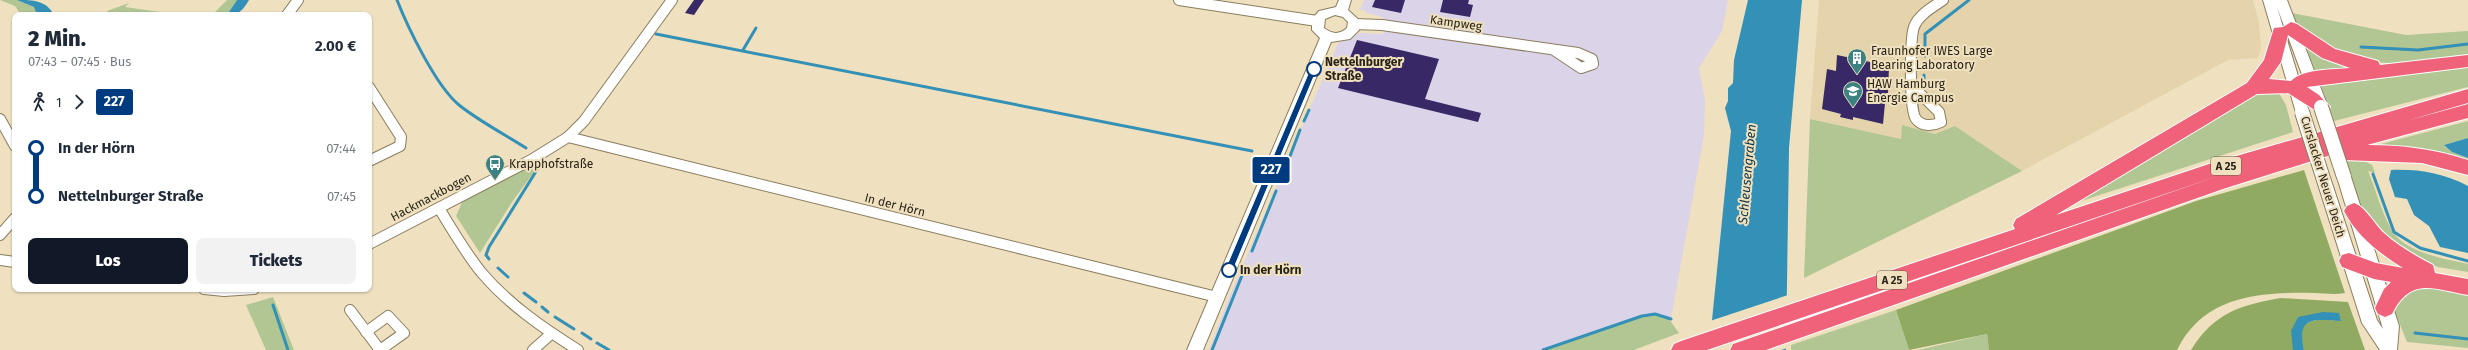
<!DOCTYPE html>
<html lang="de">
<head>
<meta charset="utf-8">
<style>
	body { margin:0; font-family:"Fira Sans",sans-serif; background:#f2f2f3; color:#1f2937; height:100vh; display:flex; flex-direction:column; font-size:15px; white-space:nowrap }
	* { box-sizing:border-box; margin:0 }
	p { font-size:13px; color:#747a83 }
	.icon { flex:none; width:22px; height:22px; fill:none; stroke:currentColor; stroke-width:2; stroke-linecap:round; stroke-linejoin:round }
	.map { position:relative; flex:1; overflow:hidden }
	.side { position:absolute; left:12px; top:12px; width:360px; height:280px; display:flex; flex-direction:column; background:#fff; border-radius:8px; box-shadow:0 1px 3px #0004 }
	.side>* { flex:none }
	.badge { padding:0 8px; border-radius:3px; font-size:14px; line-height:26px }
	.map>.badge { position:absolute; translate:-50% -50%; box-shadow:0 0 0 2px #fff }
	.legs { display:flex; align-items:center; gap:6px; height:44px; padding:0 16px; font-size:13px }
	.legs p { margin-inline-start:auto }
	.overview { display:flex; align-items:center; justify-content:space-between; height:68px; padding:0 16px }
	h1 { font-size:22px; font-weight:800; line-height:30px }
	.cta { display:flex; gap:8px; margin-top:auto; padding:8px 16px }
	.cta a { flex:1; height:46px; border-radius:8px; background:#111827; color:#fff; font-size:16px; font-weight:800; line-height:46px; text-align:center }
	.cta a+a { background:#f2f2f3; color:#1f2937 }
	ul { padding:0 16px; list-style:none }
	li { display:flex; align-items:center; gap:14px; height:48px; font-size:15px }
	li i { display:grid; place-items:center; width:6px; height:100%; margin:0 5px; background:currentColor }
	li i::after { content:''; width:10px; height:10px; margin:-5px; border:3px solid; border-radius:50%; background:#fff }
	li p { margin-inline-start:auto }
	li:first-child i { background:linear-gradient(#0000 50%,currentColor 0) }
	li:last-child i { background:linear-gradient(currentColor 50%,#0000 0) }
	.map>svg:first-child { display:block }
</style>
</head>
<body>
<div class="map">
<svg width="2468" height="350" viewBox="0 0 2468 350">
	<rect width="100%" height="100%" fill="#efe0bf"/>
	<path fill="#e5d4ab" d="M 1819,0 L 2253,0 L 2259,22 L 2261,48 L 2258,58 L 2228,60 L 2022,171 L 1955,126 L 1935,134 L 1902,125 L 1901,139 L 1810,119 Z"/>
	<path fill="#dbd3e8" d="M 1364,0 L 1728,0 L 1722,31 L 1699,68 L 1705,101 L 1704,135 L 1671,319 L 1672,324 L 1668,318 L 1642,316 L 1543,350 L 1209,350 L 1228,300 L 1338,43 L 1360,33 L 1384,34 L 1383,17 L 1366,13 L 1366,11 L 1360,10 Z"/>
	<g fill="#b2c694">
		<path d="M 0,0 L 17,0 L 34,7 L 37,15 L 21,15 L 15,6 Z"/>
		<path d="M 227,0 L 237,0 L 227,15 L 212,15 Z"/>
		<path d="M 129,3 L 125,7 L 182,15 L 109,15 L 107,11 Z"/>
		<path d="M 2292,13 L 2406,35 L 2468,31 L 2468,57 L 2403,64 L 2357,61 L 2298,29 Z"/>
		<path d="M 2306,48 L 2332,62 L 2357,69 L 2316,73 Z"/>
		<path d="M 2468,66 L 2468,87 L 2334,121 L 2320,83 Z"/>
		<path d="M 2276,88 L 2286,105 L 2293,132 L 2075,203 L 2172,142 L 2265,90 Z"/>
		<path d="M 1810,119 L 1901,139 L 1902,125 L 1935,134 L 1955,126 L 2022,171 L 1804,278 Z"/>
		<path d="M 2468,121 L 2468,138 L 2444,145 L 2452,152 L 2468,158 L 2468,164 L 2370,147 Z"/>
		<path d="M 2359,158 L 2372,165 L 2375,173 L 2368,171 C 2376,190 2381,211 2391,229 C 2403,252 2445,259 2468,264 L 2468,272 L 2438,267 L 2409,256 L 2363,217 L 2346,161 Z"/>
		<path d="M 535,162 L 537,166 L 534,172 L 512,202 L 480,253 L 456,216 L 463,200 Z"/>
		<path d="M 2426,286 L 2468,293 L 2468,348 L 2407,342 L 2395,312 L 2394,303 L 2405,290 Z"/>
		<path d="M 273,297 L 294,350 L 266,350 L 246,305 Z"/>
		<path d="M 1896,310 L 1909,350 L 1791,350 L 1791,345 Z"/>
		<path d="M 1655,314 L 1668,318 L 1679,333 L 1634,350 L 1543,350 L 1642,316 Z"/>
		<path d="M 1987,334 L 1989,350 L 1918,350 Z"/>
	</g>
	<g fill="#90aa62">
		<path d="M 2304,170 L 2345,293 C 2334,295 2325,293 2314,293 C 2260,292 2204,295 2177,350 L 1989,350 L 1987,334 L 1909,350 L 1896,310 L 2196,201 Z"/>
		<path d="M 2281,298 L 2348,302 L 2365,350 L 2304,350 L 2300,335 L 2302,327 C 2312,317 2328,320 2341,321 L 2338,313 L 2298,318 L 2293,350 L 2191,350 C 2214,313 2240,305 2281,298 Z"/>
	</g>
	<g fill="#3390b6">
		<path d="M 17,0 C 33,0 46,0 54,15 L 37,15 L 34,7 Z"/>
		<path d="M 237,0 L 249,0 C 243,10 239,15 227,15 Z"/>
		<path d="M 1748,0 L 1802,0 L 1789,148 L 1786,350 L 1709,350 L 1731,131 L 1725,108 L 1728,101 L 1728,88 L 1733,83 L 1734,60 Z"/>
		<path d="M 2468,138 L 2468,158 L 2452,152 L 2444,145 Z"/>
		<path d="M 2391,170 C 2419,169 2443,173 2468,186 L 2468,253 L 2440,247 L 2429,226 L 2414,215 L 2407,199 L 2395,197 L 2389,179 Z"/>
		<path d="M 2323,312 L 2339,313 L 2341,321 C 2314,319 2296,316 2304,350 L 2293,350 L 2291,331 L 2298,317 Z"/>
	</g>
	<path fill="#efe0bf" d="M 1788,295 L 1788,348 L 1781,350 L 1707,350 L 1710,321 Z"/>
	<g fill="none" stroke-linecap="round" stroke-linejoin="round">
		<g stroke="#3390b6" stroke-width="3">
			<path d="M 397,0 C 408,28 436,86 459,105 C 479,121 504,134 526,148"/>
			<path d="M 656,34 L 1252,151"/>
			<path d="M 2361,47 L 2418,50 L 2468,44"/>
			<path d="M 743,50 L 756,28"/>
			<path d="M 1925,56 L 1925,34 L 1969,0"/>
			<path d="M 1924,75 L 1924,89"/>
			<path d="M 1304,121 L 1309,110"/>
			<path d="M 1290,156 L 1300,130"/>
			<path d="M 2373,174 L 2394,232 L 2420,248 L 2468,261"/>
			<path d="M 1281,179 L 1288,162"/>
			<path d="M 1252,251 L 1276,191"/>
			<path d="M 489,259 L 486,255 L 489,247 L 540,165"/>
			<path d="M 498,268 L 508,277"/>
			<path d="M 524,293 L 536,302"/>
			<path d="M 273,305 L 288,350"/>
			<path d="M 542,307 L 548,312"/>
			<path d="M 555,317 L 574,329"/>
			<path d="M 582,333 L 591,339"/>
			<path d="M 2415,333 L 2468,339"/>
			<path d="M 597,343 L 609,350"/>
			<path d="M 1212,350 L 1245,268"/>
			<path d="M 1543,350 L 1642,316 L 1655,314 L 1671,319"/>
		</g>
	</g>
	<g fill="#382865">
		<path d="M 694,0 L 704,0 L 694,15 L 685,13 Z"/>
		<path d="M 1375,0 L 1405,0 L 1401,13 L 1372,7 Z"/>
		<path d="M 1443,0 L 1469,0 L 1468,4 L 1473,5 L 1470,17 L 1440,12 Z"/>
		<path d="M 1357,40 L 1439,59 L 1425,99 L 1481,113 L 1478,122 L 1338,88 Z"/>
		<path d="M 1837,55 L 1889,66 L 1888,93 L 1886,93 L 1883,124 L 1853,117 L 1853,120 L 1840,117 L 1841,114 L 1822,109 L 1827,69 L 1836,71 Z"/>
	</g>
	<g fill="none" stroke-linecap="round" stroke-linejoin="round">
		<defs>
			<g id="street">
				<path d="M 1179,0 L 1317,21"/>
				<path d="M 287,15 L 298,0"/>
				<path d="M 1354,24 L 1382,25 L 1578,53 L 1592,59 L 1593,64 L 1581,68 L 1554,50"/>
				<path d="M 1912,86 L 1939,112 L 1941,122 C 1933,126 1922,127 1916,119 C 1909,110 1910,39 1914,27 C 1918,15 1933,7 1943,0"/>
				<path d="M 369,87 L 401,137 L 400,146 L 369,161"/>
				<path d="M 0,119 L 15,146"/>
				<path d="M 568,137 L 1217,297"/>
				<path d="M 439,208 C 452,230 465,252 481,272 C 508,304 543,328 578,350"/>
				<path d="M 0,235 L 15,218"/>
				<path d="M 369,244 L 531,160 L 568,137 L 584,121 L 672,0"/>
				<path d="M 0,260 L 15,262"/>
				<path d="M 204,289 L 224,291 L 254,289"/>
				<path d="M 350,310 L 380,350"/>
				<path d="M 366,332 L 388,316 L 404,333 L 380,350"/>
				<path d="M 533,350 L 551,334"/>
			</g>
			<g id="secondary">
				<path d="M 1339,0 L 1351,0 L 1348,10 L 1360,21 L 1359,30 L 1350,39 L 1331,42 L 1203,350 L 1187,350 L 1320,38 L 1312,30 L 1312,19 L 1319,11 L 1336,7 ZM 1335,15 L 1343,17 L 1348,22 L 1347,28 C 1339,35 1332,34 1324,28 L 1325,19 Z"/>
				<path d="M 2263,0 L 2287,0 L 2328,107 L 2326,111 L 2321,112 L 2314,107 L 2277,7 L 2309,112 L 2307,116 L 2297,116 Z"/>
				<path d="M 2317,154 L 2322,155 L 2324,159 L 2377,320 L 2383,329 L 2337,177 L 2339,173 L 2349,173 L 2351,177 L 2399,326 L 2397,350 L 2380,350 L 2362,323 L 2310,159 L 2312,155 Z"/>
			</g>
			<g id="highway">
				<path d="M 2291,22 L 2297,24 L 2335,49 L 2378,61 L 2380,65 L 2468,55 L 2468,67 L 2307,87 L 2319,95 L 2330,107 L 2327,112 L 2321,114 L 2288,93 L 2257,94 L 2056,215 L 2209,164 L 2468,89 L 2468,103 L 2406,121 L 2468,104 L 2468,118 L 2367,145 C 2402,145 2435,149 2468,160 L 2468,175 L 2422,163 L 2343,160 L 2336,158 L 2334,154 L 2223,189 L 1766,350 L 1730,350 L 1733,344 L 2224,174 L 1707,350 L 1671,350 L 1674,344 L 1681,341 L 2015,229 L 2013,225 L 2016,219 L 2247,83 L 2264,60 L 2274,28 L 2283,27 ZM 2288,35 L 2322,58 L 2350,68 C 2333,70 2304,68 2291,81 L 2269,79 L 2281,62 Z"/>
				<path d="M 2354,203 C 2366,207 2374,224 2384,233 C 2398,246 2416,256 2433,265 L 2435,273 L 2468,279 L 2468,295 C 2433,289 2411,276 2392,314 L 2385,317 L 2378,314 L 2375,308 L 2384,289 L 2391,282 L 2374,279 L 2342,267 L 2339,261 L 2342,255 L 2349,253 L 2376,263 L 2403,268 C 2379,253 2357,236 2344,211 L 2347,206 Z"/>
			</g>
		</defs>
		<use href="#street" stroke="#8a7d5e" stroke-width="12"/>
		<use href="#secondary" stroke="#8a7d5e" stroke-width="2"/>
		<use href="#highway" stroke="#fff" stroke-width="2"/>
		<use href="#street" stroke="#fff" stroke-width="10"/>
		<use href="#secondary" fill="#fff" fill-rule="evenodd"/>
		<use href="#highway" fill="#ef6279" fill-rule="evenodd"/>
		<defs>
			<g id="secondary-bridge">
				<path d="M 2321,107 L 2344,177"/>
				<path d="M 2302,112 L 2317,159"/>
			</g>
		</defs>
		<use href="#secondary-bridge" stroke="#8a7d5e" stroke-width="16" stroke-linecap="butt"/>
		<use href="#secondary-bridge" stroke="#fff" stroke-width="14"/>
	</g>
	<path fill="#003b80" stroke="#fff" d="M 1311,67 L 1317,69 L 1233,270 L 1232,273 L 1226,273 L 1225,270 Z"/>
	<defs>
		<symbol id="building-pin" viewBox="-11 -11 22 30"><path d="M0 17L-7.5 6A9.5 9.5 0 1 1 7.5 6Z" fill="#3b8382" stroke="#efe0bf"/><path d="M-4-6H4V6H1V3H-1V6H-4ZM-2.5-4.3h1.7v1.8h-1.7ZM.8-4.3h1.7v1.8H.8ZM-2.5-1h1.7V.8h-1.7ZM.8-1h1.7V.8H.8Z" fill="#fff"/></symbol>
		<symbol id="university-pin" viewBox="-11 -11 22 30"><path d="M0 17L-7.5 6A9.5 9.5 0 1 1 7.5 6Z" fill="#3b8382" stroke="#efe0bf"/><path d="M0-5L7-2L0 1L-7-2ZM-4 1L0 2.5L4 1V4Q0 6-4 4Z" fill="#fff"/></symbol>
		<symbol id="bus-pin" viewBox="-11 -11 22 30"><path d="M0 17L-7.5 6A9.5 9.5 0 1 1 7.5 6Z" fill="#3b8382" stroke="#efe0bf"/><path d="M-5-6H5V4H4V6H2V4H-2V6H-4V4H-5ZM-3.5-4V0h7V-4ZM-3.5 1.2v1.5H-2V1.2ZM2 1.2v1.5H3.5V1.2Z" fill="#fff"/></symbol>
	</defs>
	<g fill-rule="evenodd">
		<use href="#building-pin" x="1846" y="47" width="22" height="30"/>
		<use href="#university-pin" x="1842" y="80" width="22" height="30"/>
		<use href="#bus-pin" x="484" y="153" width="22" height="30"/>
	</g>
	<g fill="#fff" stroke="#003b80" stroke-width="2">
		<circle cx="1314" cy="69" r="7"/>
		<circle cx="1229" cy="270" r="7"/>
	</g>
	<g text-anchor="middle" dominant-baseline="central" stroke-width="4" stroke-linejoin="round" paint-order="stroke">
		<g fill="#efe0bf" stroke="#645c49" stroke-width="1">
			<rect x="2211" y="157" width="30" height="18" rx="3"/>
			<rect x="1877" y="271" width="30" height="18" rx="3"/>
		</g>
		<g font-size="11" font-weight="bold" fill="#292417">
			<text x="2226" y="166">A 25</text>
			<text x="1892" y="280">A 25</text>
		</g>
		<g font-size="12" fill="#292417" stroke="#efe0bf">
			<text transform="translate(1456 23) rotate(8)">Kampweg</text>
			<text transform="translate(2323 177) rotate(73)">Curslacker Neuer Deich</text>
			<text transform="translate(431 197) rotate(-28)">Hackmackbogen</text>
			<text transform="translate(895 205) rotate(14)">In der Hörn</text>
		</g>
		<g font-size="12" fill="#292417" stroke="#efe0bf" text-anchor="start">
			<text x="1871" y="51">Fraunhofer IWES Large<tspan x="1871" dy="14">Bearing Laboratory</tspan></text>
			<text x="1867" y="84">HAW Hamburg<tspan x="1867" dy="14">Energie Campus</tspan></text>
			<text x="509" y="164">Krapphofstraße</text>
		</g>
		<g font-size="12" font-weight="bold" fill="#292417" stroke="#efe0bf" text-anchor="start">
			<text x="1325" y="62">Nettelnburger<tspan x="1325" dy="14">Straße</tspan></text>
			<text x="1240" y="270">In der Hörn</text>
		</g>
		<g font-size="13" font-style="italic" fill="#093343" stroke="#efe0bf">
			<text transform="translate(1747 174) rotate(-85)">Schleusengraben</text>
		</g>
	</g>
</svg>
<b class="badge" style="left:1271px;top:170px;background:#003b80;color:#fff">227</b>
<section class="side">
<div class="overview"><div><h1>2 Min.</h1><p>07:43 – 07:45 · Bus</p></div><b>2.00 €</b></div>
<div class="legs"><svg class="icon" aria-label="walk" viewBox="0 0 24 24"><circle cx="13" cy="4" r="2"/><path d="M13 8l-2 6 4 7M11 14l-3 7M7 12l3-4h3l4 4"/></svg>1<svg class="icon" aria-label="forward" viewBox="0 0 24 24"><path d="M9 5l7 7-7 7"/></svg><b class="badge" style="background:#003b80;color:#fff">227</b></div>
<ul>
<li><i style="color:#003b80"></i><b>In der Hörn</b><p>07:44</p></li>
<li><i style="color:#003b80"></i><b>Nettelnburger Straße</b><p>07:45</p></li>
</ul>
<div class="cta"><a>Los</a><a>Tickets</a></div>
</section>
</div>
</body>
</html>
